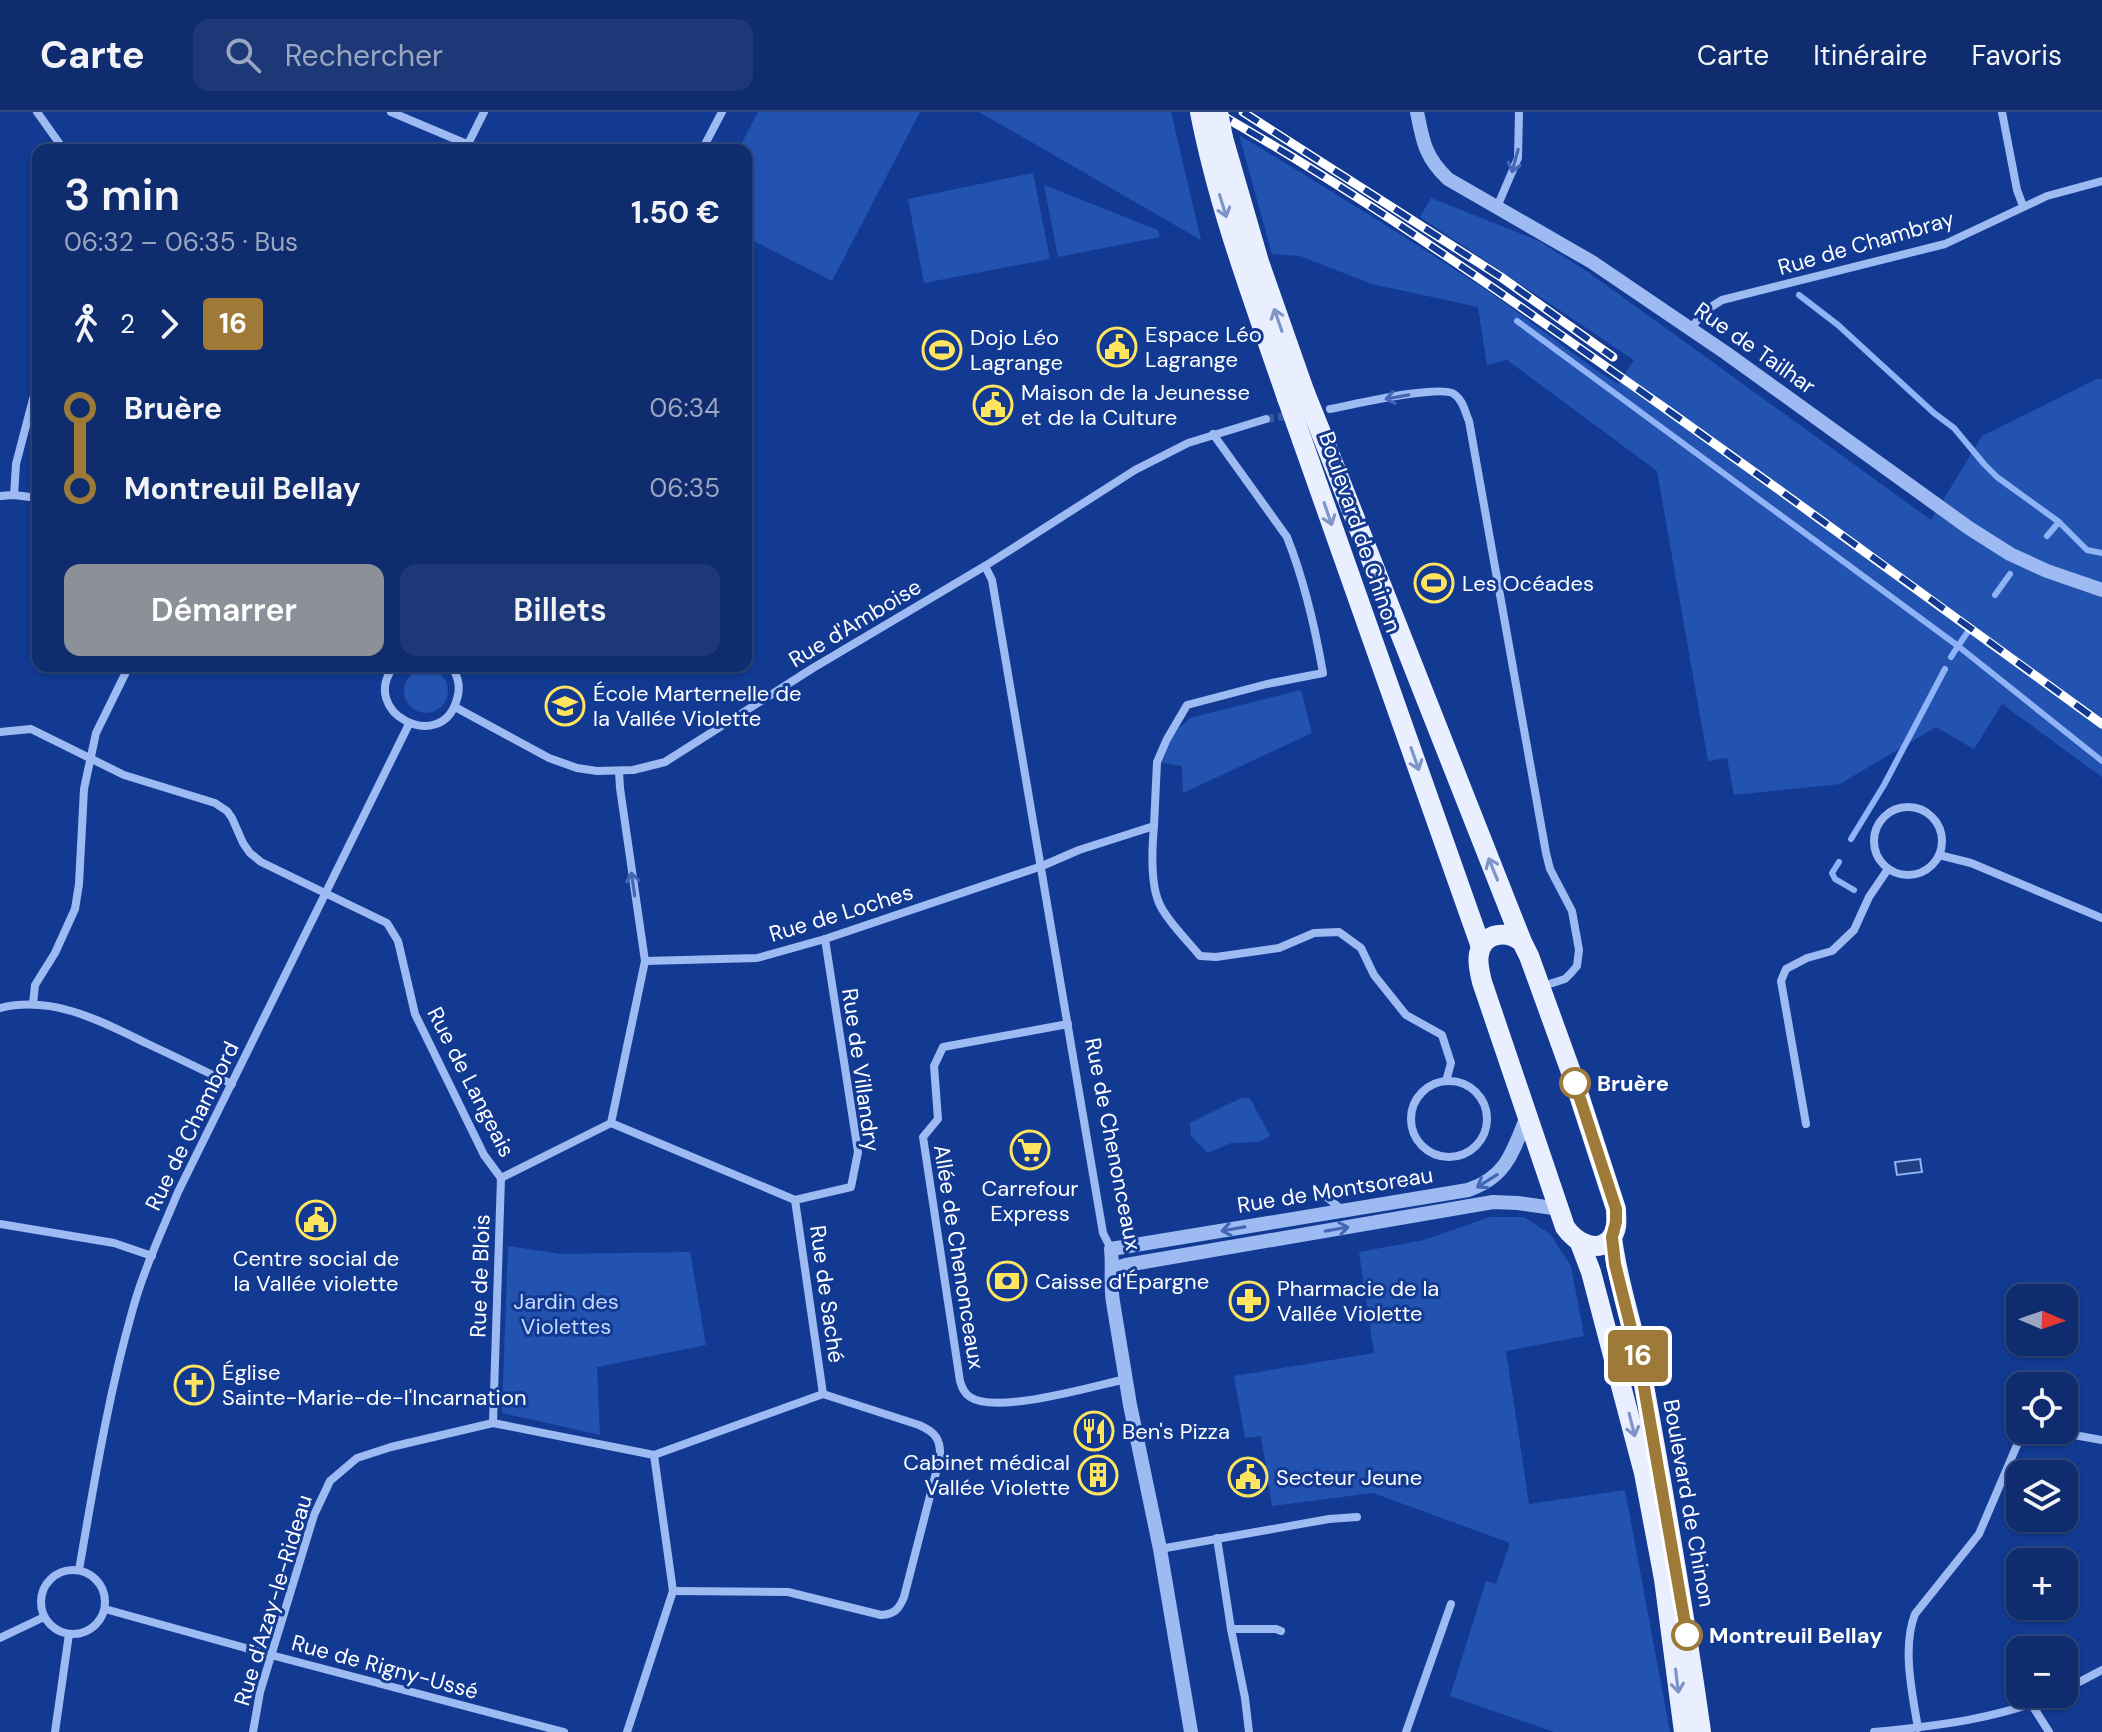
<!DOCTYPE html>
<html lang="fr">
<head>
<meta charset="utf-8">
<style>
	body { margin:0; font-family:"DM Sans",sans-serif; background:#1c3876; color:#f1f3f6; height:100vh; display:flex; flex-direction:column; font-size:30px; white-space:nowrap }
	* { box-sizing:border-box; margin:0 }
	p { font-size:26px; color:#9ba7c2 }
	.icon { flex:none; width:44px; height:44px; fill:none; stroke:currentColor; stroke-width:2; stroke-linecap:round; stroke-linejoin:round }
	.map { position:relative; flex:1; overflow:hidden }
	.details { position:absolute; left:32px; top:32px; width:720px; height:528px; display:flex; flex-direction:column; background:#0e2c6e; border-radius:16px; box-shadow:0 2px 6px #0004,0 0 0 2px #2e4881 }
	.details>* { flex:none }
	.badge { padding:0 16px; border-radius:6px; font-size:28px; line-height:52px }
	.needle { width:52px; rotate:92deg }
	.tools { position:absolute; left:2006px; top:1172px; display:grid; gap:16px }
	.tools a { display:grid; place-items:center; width:72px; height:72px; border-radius:16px; background:#0e2c6e; box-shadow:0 2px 6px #0004,0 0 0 2px #2e4881; font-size:40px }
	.map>.badge { position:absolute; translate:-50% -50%; box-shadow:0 0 0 4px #fff }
	.legs { display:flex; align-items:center; gap:12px; height:88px; padding:0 32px; font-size:26px }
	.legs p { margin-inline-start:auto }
	.head { display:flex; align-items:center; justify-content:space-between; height:136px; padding:0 32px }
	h1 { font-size:44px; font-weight:600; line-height:60px }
	.cta { display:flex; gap:16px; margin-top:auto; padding:16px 32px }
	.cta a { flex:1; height:92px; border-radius:16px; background:#8c9099; color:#fff; font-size:32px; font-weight:600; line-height:92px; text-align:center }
	.cta a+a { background:#1c3876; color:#f1f3f6 }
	ul { padding:0 32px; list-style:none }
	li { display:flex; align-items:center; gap:28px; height:80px; font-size:30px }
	li i { display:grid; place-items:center; width:12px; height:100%; margin:0 10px; background:currentColor }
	li i::after { content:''; width:20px; height:20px; margin:-10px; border:6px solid; border-radius:50%; background:#0e2c6e }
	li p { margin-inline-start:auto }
	li:first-child i { background:linear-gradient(#0000 50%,currentColor 0) }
	li:last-child i { background:linear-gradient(currentColor 50%,#0000 0) }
	header { display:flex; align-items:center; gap:48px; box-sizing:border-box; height:112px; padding:0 40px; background:#0e2c6e; border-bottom:2px solid #2e4881 }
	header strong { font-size:38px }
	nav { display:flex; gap:44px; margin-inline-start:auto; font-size:28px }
	.search { width:560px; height:72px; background:#1c3876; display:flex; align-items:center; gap:20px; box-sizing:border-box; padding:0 28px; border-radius:16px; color:#9ba7c2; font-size:30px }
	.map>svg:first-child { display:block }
</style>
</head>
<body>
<header>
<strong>Carte</strong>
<div class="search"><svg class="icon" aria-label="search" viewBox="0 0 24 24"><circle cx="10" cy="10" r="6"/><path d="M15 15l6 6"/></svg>Rechercher</div>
<nav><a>Carte</a><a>Itinéraire</a><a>Favoris</a></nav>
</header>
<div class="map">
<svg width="2102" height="1620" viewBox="0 0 2102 1620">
	<rect width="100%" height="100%" fill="#123a92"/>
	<g fill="#2353b1">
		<path d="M 758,0 L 920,0 L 832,169 L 746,125 L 746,38 L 738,38 Z"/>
		<path d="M 979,0 L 1171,0 L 1201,128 Z"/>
		<path d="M 1239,23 C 1323,74 1406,125 1488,179 C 1532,209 1573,244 1618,272 L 1634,248 L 1420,105 L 1431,86 L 1539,129 L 1588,160 L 1631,191 L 1931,408 L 1982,324 L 2097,267 L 2102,267 L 2102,665 L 2002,592 L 1974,637 L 1936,615 L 1840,672 L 1734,683 L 1727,646 L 1708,649 L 1657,359 L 1507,248 L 1487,253 L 1478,195 L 1372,172 L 1300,144 L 1272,142 Z"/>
		<path d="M 1033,61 L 1050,147 L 924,171 L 908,87 Z"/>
		<path d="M 1044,73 L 1158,118 L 1160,125 L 1058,145 Z"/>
		<circle cx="426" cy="579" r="22"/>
		<path d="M 1301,578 L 1312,621 L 1183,681 L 1182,654 L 1157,650 L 1167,627 L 1190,606 Z"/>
		<path d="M 1241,986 L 1250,986 L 1270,1024 L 1259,1030 L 1231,1031 L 1208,1041 L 1191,1024 L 1190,1011 Z"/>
		<path d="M 1490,1105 L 1524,1105 L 1550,1122 L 1571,1154 L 1584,1224 L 1506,1239 L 1529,1392 L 1625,1378 L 1670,1620 L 1554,1620 L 1450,1584 L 1486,1469 L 1496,1472 L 1510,1431 L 1373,1381 L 1272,1394 L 1261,1324 L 1245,1326 L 1234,1264 L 1374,1241 L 1359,1140 L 1424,1128 Z"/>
		<path d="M 508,1134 L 560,1142 L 690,1140 L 706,1233 L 597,1255 L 600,1323 L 502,1301 Z"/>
	</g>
	<path fill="#213f81" stroke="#8fb3f6" stroke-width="2" d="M 1920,1047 L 1922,1060 L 1897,1063 L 1895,1050 Z"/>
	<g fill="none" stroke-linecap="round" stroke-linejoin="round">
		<g stroke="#8fb3f6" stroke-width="6">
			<path d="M 1799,183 L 1838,213 L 1934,301 L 1954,316 L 1984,352 L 1997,365 L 2059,410 L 2087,438 L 2102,441"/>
			<path d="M 1517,209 L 1958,534 L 1967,521"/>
			<path d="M 2047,424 L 2059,410"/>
			<path d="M 1995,483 L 2010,462"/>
			<path d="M 1951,545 L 1958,534 L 2102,649"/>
			<path d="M 1851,727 L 1884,673 L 1945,557"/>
			<path d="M 1839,750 L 1832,761 L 1835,767 L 1854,778"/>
		</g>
		<path stroke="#3658a2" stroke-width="8" stroke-dasharray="8 4" stroke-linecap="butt" d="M 1266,307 L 1294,303"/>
		<g stroke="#9ebaf2" stroke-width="8">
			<path d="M 37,0 L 64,38"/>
			<path d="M 391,0 L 481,38"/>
			<path d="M 2002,0 L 2017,78 L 2023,94"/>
			<path d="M 465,38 L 484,0"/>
			<path d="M 702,38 L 722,0"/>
			<path d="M 1497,95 L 1518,46 L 1519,0"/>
			<path d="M 1690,217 L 1706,198 L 1722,188 L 1945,132 L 2047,84 L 2102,69"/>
			<path d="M 1330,297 C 1352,293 1439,272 1454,282 C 1463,288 1465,300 1469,309 L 1546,741 L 1550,757 L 1572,799 L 1579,838 L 1577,854 L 1571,861 L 1565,867 L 1540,875"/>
			<path d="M 14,383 L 16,352 L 38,268"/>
			<path d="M 0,384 L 14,383 L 38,386"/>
			<path d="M 985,454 L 992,468 L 1103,1121 L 1111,1137"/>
			<path d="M 377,554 L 390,560"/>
			<path d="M 394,554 C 358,601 440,641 456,590 C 461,577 459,565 451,554"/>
			<path d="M 455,595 L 549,646 L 577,656 L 597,659 L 633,658 L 665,650 L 813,556 L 985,454 L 1135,358 L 1188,331 L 1266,307"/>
			<path d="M 0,620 L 31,617 L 124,663 L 215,691 L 227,699 L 232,706 L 243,731 L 250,741 L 261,750 L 387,811 L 398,829 L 415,902 L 484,1043 L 501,1066 L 611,1011 L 645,849 L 620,676 L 619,659"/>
			<circle cx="1908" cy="729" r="34"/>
			<path d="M 1154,714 L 1157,650 L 1167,627 L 1187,593 L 1267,572 L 1323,561 C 1315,515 1304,468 1287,425 L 1213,322"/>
			<path d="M 1939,743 L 1971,751 L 2102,806"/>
			<path d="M 645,849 L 757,846 L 825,827 L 1042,754 L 1079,738 L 1154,714 C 1152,736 1150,775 1161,795 C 1170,812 1188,829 1200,844 L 1216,845 L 1279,836 L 1314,821 L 1339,820 L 1361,836 L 1374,863 L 1406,903 L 1442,923 L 1451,951 L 1446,969"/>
			<path d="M 33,892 L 35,873 L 55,841 L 75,797 L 79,772 L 84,677 L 96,621 L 129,554"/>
			<path d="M 0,896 C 53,883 101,909 148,932 C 176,945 204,959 232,972"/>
			<path d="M 1068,912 L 943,935 L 934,954 L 938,1007 L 923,1025 L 960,1269 C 962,1276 964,1281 970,1285 C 996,1303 1093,1274 1126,1267"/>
			<circle cx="1449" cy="1007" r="38"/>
			<path d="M 611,1011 L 795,1088 L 851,1075 L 858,1040 L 825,827"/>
			<path d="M 1806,1012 L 1781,869 L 1786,857 L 1807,846 L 1832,839 L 1854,818 L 1869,785 L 1888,757"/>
			<path d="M 1323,1082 L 1342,1098"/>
			<path d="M 795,1088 L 823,1282"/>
			<path d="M 0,1112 L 114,1131 L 152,1144"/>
			<path d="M 493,1311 L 501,1066"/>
			<path d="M 2046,1318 L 2102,1328"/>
			<path d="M 654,1343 L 823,1282 L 919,1313 C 935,1320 941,1327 940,1345 L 904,1485 C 899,1497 895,1502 881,1503 L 788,1480 L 673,1479"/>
			<path d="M 1217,1426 L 1231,1517 L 1245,1586 L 1249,1620"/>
			<path d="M 1160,1437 L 1329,1407 L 1357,1405"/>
			<circle cx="73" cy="1490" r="32"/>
			<path d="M 79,1458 C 94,1372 108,1284 132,1200 C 143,1159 162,1119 178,1080 L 409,612"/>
			<path d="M 105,1497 L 271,1543 L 564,1620"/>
			<path d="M 1231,1517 L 1276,1517 L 1281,1519"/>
			<path d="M 0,1526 L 44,1505"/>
			<path d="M 2064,1578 L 2102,1558"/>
			<path d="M 2032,1593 L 2049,1620"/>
			<path d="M 1918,1616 C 1912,1581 1902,1535 1915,1502 L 1979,1422 L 2017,1333 L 2028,1320 L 2037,1318"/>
			<path d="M 55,1620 L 69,1522"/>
			<path d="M 253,1620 L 260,1580 L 314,1403 L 330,1369 L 357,1346 L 391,1335 L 493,1311 L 654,1343 L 673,1479 L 627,1620"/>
			<path d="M 1406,1620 L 1451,1492"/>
			<path d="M 1874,1620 C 1937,1614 1998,1607 2057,1582"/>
		</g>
		<g stroke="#9ebaf2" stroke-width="14">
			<path d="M 1417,0 C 1423,30 1425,45 1448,67 L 1592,150 L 1726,241 L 1969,416 L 2010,442 L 2047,459 L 2102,478"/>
			<path d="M 1113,1157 L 1126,1153 L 1493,1090 L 1518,1091 L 1560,1097"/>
			<path d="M 1191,1620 L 1160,1437 L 1130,1293 L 1113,1190 C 1110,1172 1113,1155 1111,1137 L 1468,1078 C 1507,1065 1513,1039 1527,1004"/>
		</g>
		<g stroke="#e9efff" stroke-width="20">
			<path d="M 1200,0 C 1219,98 1255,192 1287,286"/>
			<path d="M 1223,26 L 1259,150 L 1305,281"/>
			<path d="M 1322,323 L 1522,830 L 1529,844 L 1575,971 L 1616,1097 C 1616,1106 1618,1115 1613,1123 C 1600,1145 1575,1130 1565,1115 L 1482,870 C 1480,861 1477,851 1479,842 C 1483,820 1507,818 1522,830"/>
			<path d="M 1302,328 L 1481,835"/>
			<path d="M 1612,1125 C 1617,1170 1633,1212 1641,1257 C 1663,1377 1684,1498 1701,1620"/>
			<path d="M 1580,1131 L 1591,1160 L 1644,1361 L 1664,1467 L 1684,1620"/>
		</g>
		<defs>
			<g id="rail">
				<path d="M 1216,0 C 1372,89 1519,193 1666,297 C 1812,401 1957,506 2102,612"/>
				<path d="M 1243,0 L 1501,165 L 1613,245"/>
			</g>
		</defs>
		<use href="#rail" stroke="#fff" stroke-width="9"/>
		<use href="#rail" stroke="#123a92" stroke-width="6" stroke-dasharray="18" stroke-linecap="butt"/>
		<g stroke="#e9efff" stroke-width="20">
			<path d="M 1218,0 L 1223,26"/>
			<path d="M 1305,281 L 1322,323"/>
			<path d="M 1287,286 L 1302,328"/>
		</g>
	</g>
	<defs><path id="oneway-shaft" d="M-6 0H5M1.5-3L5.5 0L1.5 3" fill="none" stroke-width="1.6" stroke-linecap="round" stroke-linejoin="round" transform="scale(2)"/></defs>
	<g stroke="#4367b4">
		<use href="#oneway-shaft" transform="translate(1515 49) rotate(105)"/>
		<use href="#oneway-shaft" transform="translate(1397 285) rotate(170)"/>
		<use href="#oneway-shaft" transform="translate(633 772) rotate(-98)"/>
		<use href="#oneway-shaft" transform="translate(1487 1069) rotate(148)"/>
		<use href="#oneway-shaft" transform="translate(1233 1117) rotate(170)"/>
		<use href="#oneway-shaft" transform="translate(1337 1117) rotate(-10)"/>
	</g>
	<g stroke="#7e94c8">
		<use href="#oneway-shaft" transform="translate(1223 94) rotate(73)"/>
		<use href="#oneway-shaft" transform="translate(1278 208) rotate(-109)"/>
		<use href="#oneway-shaft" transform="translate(1328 402) rotate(71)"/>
		<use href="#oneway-shaft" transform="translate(1415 647) rotate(71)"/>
		<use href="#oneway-shaft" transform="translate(1493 757) rotate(-112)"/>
		<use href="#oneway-shaft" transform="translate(1632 1313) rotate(76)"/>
		<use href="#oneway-shaft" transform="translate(1677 1569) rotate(83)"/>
	</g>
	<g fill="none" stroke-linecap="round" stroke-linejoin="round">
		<defs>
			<path id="line-1" d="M 1575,971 L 1616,1097 L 1616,1110 L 1612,1125 L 1615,1152 L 1640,1252 L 1687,1523"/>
		</defs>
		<use href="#line-1" stroke="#fff" stroke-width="18"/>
		<use href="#line-1" stroke="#9e7a38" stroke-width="12"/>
	</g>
	<defs>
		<symbol id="civic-ring" viewBox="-11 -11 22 22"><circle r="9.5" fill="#123a92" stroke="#ffe45f" stroke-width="1.5"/><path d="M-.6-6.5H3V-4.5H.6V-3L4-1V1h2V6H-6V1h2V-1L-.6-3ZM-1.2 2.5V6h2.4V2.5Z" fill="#ffe45f"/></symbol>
		<symbol id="stadium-ring" viewBox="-11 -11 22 22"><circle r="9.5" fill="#123a92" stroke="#ffe45f" stroke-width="1.5"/><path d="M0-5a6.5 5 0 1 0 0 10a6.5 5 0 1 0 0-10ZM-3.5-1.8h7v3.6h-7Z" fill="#ffe45f"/></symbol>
		<symbol id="school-ring" viewBox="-11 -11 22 22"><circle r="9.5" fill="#123a92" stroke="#ffe45f" stroke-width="1.5"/><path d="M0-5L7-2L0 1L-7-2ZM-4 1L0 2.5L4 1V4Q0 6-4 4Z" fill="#ffe45f"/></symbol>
		<symbol id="supermarket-ring" viewBox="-11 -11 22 22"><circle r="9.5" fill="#123a92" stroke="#ffe45f" stroke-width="1.5"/><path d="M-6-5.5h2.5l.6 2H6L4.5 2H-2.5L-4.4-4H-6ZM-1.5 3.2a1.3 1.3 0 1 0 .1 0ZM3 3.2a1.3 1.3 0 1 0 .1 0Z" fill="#ffe45f"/></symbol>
		<symbol id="bank-ring" viewBox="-11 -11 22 22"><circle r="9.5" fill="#123a92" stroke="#ffe45f" stroke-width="1.5"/><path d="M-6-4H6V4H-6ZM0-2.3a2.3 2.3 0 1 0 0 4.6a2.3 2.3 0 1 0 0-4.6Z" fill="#ffe45f"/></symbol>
		<symbol id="pharmacy-ring" viewBox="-11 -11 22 22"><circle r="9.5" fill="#123a92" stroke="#ffe45f" stroke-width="1.5"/><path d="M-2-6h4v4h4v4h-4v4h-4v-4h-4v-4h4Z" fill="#ffe45f"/></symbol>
		<symbol id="church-ring" viewBox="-11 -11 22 22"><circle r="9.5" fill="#123a92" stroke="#ffe45f" stroke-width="1.5"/><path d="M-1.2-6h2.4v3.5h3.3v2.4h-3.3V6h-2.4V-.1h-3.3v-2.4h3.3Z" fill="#ffe45f"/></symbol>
		<symbol id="restaurant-ring" viewBox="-11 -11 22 22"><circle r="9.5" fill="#123a92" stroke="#ffe45f" stroke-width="1.5"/><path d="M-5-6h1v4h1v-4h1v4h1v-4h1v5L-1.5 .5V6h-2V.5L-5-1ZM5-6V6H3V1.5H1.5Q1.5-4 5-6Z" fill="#ffe45f"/></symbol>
		<symbol id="building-ring" viewBox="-11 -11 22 22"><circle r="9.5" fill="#123a92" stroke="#ffe45f" stroke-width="1.5"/><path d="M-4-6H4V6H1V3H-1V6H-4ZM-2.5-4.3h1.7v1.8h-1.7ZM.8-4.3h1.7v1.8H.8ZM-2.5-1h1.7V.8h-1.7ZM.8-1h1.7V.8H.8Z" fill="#ffe45f"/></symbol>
	</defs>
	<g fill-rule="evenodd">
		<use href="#civic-ring" x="1095" y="213" width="44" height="44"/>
		<use href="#stadium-ring" x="920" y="216" width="44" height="44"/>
		<use href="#civic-ring" x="971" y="271" width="44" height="44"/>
		<use href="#stadium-ring" x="1412" y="449" width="44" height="44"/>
		<use href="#school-ring" x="543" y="572" width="44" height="44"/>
		<use href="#supermarket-ring" x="1008" y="1016" width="44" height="44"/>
		<use href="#civic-ring" x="294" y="1086" width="44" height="44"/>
		<use href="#bank-ring" x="985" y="1147" width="44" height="44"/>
		<use href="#pharmacy-ring" x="1227" y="1167" width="44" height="44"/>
		<use href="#church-ring" x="172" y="1251" width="44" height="44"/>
		<use href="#restaurant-ring" x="1072" y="1297" width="44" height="44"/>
		<use href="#building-ring" x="1076" y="1341" width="44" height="44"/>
		<use href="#civic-ring" x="1226" y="1343" width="44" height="44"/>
	</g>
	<g fill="#fff" stroke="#9e7a38" stroke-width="4">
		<circle cx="1575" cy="971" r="14"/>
		<circle cx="1687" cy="1523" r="14"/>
	</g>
	<g text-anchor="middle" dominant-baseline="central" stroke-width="6" stroke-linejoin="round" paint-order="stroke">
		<g font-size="22" fill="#fff" stroke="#123a92">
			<text transform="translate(1866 131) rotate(-16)">Rue de Chambray</text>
			<text transform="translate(1755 236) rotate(35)">Rue de Tailhar</text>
			<text transform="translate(1360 420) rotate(71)">Boulevard de Chinon</text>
			<text transform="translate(855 511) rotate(-31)">Rue d'Amboise</text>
			<text transform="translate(841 801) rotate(-17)">Rue de Loches</text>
			<text transform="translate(861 958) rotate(82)">Rue de Villandry</text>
			<text transform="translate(471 970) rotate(63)">Rue de Langeais</text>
			<text transform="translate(192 1014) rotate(-64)">Rue de Chambord</text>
			<text transform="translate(1113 1032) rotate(79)">Rue de Chenonceaux</text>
			<text transform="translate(1335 1078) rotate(-9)">Rue de Montsoreau</text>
			<text transform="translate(959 1145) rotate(81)">Allée de Chenonceaux</text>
			<text transform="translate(480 1164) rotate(-88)">Rue de Blois</text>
			<text transform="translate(827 1182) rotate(82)">Rue de Saché</text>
			<text transform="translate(1689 1391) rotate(80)">Boulevard de Chinon</text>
			<text transform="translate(273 1488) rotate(-73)">Rue d'Azay-le-Rideau</text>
			<text transform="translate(385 1555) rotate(15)">Rue de Rigny-Ussé</text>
		</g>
		<g font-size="22" fill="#fff" stroke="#123a92" text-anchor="start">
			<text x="1145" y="222">Espace Léo<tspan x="1145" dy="25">Lagrange</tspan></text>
			<text x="970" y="225">Dojo Léo<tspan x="970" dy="25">Lagrange</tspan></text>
			<text x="1021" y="280">Maison de la Jeunesse<tspan x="1021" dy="25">et de la Culture</tspan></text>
			<text x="1462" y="471">Les Océades</text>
			<text x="593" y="581">École Marternelle de<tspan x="593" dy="25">la Vallée Violette</tspan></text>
			<text x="1030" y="1076" text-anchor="middle">Carrefour<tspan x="1030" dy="25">Express</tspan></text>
			<text x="316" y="1146" text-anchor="middle">Centre social de<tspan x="316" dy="25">la Vallée violette</tspan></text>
			<text x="1035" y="1169">Caisse d'Épargne</text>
			<text x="1277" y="1176">Pharmacie de la<tspan x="1277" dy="25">Vallée Violette</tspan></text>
			<text x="222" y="1260">Église<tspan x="222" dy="25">Sainte-Marie-de-l'Incarnation</tspan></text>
			<text x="1122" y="1319">Ben's Pizza</text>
			<text x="1070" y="1350" text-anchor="end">Cabinet médical<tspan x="1070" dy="25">Vallée Violette</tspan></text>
			<text x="1276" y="1365">Secteur Jeune</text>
		</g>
		<g font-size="22" font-weight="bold" fill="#fff" stroke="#123a92" text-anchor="start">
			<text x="1597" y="971">Bruère</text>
			<text x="1709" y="1523">Montreuil Bellay</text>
		</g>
		<g font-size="22" fill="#c5d8fd" stroke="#123a92">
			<text x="566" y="1189">Jardin des<tspan x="566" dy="25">Violettes</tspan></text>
		</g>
	</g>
</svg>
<div class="tools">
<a><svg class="needle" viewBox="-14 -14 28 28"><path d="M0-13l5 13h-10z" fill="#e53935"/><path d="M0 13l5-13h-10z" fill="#9ba7c2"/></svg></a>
<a><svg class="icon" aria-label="locate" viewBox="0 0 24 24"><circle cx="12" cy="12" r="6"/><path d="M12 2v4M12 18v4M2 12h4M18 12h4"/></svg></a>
<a><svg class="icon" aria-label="layers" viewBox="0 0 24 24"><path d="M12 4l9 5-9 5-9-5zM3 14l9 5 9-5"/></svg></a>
<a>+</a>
<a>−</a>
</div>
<b class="badge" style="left:1638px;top:1244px;background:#9e7a38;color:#fff">16</b>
<section class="details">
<div class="head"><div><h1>3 min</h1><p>06:32 – 06:35 · Bus</p></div><b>1.50 €</b></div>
<div class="legs"><svg class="icon" aria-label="walk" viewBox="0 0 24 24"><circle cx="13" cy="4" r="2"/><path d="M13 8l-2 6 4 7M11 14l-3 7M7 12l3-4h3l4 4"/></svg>2<svg class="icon" aria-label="forward" viewBox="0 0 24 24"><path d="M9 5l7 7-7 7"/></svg><b class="badge" style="background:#9e7a38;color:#fff">16</b></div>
<ul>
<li><i style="color:#9e7a38"></i><b>Bruère</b><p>06:34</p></li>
<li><i style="color:#9e7a38"></i><b>Montreuil Bellay</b><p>06:35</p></li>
</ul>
<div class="cta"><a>Démarrer</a><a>Billets</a></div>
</section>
</div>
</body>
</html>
